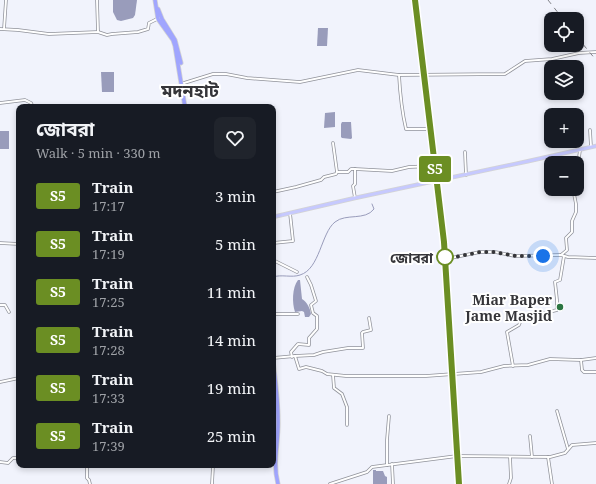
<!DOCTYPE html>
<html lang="en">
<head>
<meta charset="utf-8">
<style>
	body { margin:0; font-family:"Noto Serif","Noto Sans Bengali",serif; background:#20242c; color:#f1f3f6; height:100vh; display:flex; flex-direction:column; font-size:15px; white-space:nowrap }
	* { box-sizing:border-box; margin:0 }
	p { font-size:13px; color:#9ea1a6 }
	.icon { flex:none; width:22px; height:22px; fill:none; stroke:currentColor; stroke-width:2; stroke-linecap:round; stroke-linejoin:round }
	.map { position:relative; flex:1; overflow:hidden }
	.drawer { position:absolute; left:16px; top:104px; width:260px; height:364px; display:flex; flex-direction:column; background:#171b24; border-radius:8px; box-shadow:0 2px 6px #0003 }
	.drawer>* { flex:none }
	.badge { padding:0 8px; border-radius:3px; font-size:14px; line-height:26px }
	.buttons { position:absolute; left:544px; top:12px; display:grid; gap:8px }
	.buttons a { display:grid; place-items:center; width:40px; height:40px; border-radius:8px; background:#171b24; box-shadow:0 2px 6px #0003; font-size:20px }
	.you { position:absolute; width:20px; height:20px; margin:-10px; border:3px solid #fff; border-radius:50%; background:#1a73e8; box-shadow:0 0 0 6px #1a73e833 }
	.map>.badge { position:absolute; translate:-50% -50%; box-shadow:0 0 0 2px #fff }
	.round { display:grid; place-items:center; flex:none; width:42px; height:42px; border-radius:8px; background:#20242c }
	.summary { display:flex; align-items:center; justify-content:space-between; height:68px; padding:0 20px }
	h1 { font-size:19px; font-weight:700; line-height:30px }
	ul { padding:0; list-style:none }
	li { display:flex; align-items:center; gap:12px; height:48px; padding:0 20px }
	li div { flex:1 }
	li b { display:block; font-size:15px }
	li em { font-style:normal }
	li .badge { min-width:44px; font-weight:700; text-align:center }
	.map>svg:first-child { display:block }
</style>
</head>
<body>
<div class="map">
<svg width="596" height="484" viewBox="0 0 596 484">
	<rect width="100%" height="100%" fill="#f1f3fc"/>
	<g fill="#999cbb">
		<path d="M 113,0 L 137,0 L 135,15 L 133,18 L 121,21 L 117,20 L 113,12 Z"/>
		<path d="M 318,28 L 328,28 L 327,46 L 317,46 Z"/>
		<path d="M 101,72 L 114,72 L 114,92 L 102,92 Z"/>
		<path d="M 335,112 L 335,127 L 324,128 L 325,113 Z"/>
		<path d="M 342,122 L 351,122 L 352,138 L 351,139 L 342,138 L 341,137 L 341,124 Z"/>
		<rect x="0" y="131" width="9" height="18"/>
		<path d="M 298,280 L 300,280 L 302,299 C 307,302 310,308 311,314 L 309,317 L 305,317 L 304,312 L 302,311 L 295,312 C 292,303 292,288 298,280 Z"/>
		<path d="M 373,470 L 376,470 L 376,471 L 383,471 L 385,476 L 387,477 L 387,484 L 373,484 Z"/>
	</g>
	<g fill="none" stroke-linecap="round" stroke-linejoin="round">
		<path stroke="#999cbb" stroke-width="1" d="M 273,277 C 281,274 292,278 300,275 C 320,269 321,233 335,222 C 346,213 365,221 374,209 L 372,204"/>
		<defs>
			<g id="minor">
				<path d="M 97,0 L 98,32"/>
				<path d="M 0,29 L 18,30 L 49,34 L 98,32 L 107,35 L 112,34 L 138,32 L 148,29 L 149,23 L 157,19"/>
				<path d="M 4,29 L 6,0"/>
				<path d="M 399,75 C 400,93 402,112 406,129 L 429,129"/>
				<path d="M 184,83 L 213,74 L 226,74 L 247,78 L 300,82 L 358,70 L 399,75 L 505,74 L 525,61 L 552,59 L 579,53 L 596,52"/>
				<path d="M 0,103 L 25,100 L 31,103 L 33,107"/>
				<path d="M 590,130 L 591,147"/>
				<path d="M 333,143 L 337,172 L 348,172 L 351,169 L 355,169 L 355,184 L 353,186 L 355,198"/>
				<path d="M 465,152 L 466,175"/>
				<path d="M 355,169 L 392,171 L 409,167 L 433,166"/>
				<path d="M 577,172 L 580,150"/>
				<path d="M 273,192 L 296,187 L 321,180 L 324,177 L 336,174 L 337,172"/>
				<path d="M 273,240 L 273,248"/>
				<path d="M 0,243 L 19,244"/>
				<path d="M 273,243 L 293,241 L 290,213"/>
				<path d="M 561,255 L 567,250 L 566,238 L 572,232 L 572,221 L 576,212 L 576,204 L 573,189"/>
				<path d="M 446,259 L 480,252 L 495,252 L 515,256 L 561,255 L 568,257 L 596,258"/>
				<path d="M 273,260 L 297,272"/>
				<path d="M 0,305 L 5,305 L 9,312"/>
				<path d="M 273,314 L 298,314"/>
				<path d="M 295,356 L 314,355 L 323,352 L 348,348 L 363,348 L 362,333 L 363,332 L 371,330 L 369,318"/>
				<path d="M 292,357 L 291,352 L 298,344 L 309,345 L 309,338 L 317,329 L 317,316 L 313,313 L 311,305 L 316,301 L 311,285 L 307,277"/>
				<path d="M 273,358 L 295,356 L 299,369 L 306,367 L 322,371 L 327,374 L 346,376 L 426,376 L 481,372 L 504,366 L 528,365 L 550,359 L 581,360 L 582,370 L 584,372 L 596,372"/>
				<path d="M 581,360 L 596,358"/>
				<path d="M 513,366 L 507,332 L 519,325 L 522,317 L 537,315 L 557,310 L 557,300 L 555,282 L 560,280 L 564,256"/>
				<path d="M 333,375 L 334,388 L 342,394 L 347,407 L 347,425"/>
				<path d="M 0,382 L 19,378"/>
				<path d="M 557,411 L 568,449"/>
				<path d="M 530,436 L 532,457"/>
				<path d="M 548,457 L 552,484"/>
				<path d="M 0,462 L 8,463 L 13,458 L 19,458"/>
				<path d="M 392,464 L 393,484"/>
				<path d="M 87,465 L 87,478 L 89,480 L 90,484"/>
				<path d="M 198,465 L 213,466"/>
				<path d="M 387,465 L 387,440 L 389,416"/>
				<path d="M 212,484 L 213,466"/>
				<path d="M 330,484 L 367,472 L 372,467 L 457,456 L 550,457 L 565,453 L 572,445 L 596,443"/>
				<path d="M 509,484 L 511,478 L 510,457"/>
			</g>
			<path id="major" d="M 273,217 L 355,198 L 529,161 L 596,146"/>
			<g id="highway">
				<path d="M 155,0 L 158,19 L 173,40 L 175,46 L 185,107"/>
				<path d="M 158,9 L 162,19 L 175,40 L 181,63"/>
				<path d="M 273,360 C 275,379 278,399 278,419 C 279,442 272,461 278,484"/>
				<path d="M 273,452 L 276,435"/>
			</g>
		</defs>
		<use href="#minor" stroke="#90929a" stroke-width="3.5"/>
		<use href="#major" stroke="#d3d3d3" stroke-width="4.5"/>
		<use href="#highway" stroke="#d3d3d3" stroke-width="5"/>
		<use href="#minor" stroke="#fff" stroke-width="2"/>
		<use href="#major" stroke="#c6c9fe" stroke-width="3"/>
		<use href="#highway" stroke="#a0a5fe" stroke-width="3.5"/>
		<g stroke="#828389" stroke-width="1" stroke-dasharray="5 5" stroke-linecap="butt">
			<path d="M 415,0 L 444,242 L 459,484"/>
			<path d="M 548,0 L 563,19"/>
			<path d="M 577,37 L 596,60"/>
		</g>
	</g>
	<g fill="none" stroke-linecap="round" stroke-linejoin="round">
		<defs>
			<path id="line" d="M 415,0 L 444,242 L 459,484"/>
		</defs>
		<use href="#line" stroke="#fff" stroke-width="9"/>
		<use href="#line" stroke="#6b8e23" stroke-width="6"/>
		<path stroke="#353539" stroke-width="4" stroke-dasharray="0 7.2" d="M 445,257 L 446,259 L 480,252 L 494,252 L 516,256 L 543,256"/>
	</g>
	<circle fill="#fff" stroke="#6b8e23" stroke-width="2" cx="445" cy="257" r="8"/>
	<circle fill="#2b7542" stroke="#fff" stroke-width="1.5" cx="560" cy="307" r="4"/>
	<g text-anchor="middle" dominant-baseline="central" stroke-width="4" stroke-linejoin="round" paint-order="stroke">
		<g font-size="14" font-weight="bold" fill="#353539" stroke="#fff" text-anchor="end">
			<text x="433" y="257">জোবরা</text>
		</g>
		<g font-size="14" font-weight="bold" fill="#353539" stroke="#fff" text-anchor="end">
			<text x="552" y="299">Miar Baper<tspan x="552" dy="16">Jame Masjid</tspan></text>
		</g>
		<g font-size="18" font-weight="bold" fill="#353539" stroke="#fff">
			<text x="190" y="90">মদনহাট</text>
		</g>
	</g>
</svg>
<div class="buttons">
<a><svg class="icon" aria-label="locate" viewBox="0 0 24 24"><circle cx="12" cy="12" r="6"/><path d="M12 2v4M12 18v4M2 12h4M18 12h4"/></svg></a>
<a><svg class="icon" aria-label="layers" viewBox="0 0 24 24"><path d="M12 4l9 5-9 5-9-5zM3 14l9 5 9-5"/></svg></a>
<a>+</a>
<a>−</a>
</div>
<div class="you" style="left:543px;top:256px"></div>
<b class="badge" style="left:435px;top:169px;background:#6b8e23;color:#fff">S5</b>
<section class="drawer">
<div class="summary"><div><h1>জোবরা</h1><p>Walk · 5 min · 330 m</p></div><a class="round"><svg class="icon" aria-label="heart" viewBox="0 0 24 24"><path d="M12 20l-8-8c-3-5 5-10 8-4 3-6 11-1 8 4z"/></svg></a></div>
<ul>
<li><span class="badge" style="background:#6b8e23;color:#fff">S5</span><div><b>Train</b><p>17:17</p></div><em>3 min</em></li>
<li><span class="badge" style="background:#6b8e23;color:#fff">S5</span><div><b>Train</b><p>17:19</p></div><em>5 min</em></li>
<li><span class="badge" style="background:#6b8e23;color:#fff">S5</span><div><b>Train</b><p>17:25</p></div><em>11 min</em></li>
<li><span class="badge" style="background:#6b8e23;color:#fff">S5</span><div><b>Train</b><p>17:28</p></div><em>14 min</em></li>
<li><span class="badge" style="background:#6b8e23;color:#fff">S5</span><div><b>Train</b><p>17:33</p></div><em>19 min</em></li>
<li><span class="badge" style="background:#6b8e23;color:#fff">S5</span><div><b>Train</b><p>17:39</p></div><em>25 min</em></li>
</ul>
</section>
</div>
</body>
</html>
